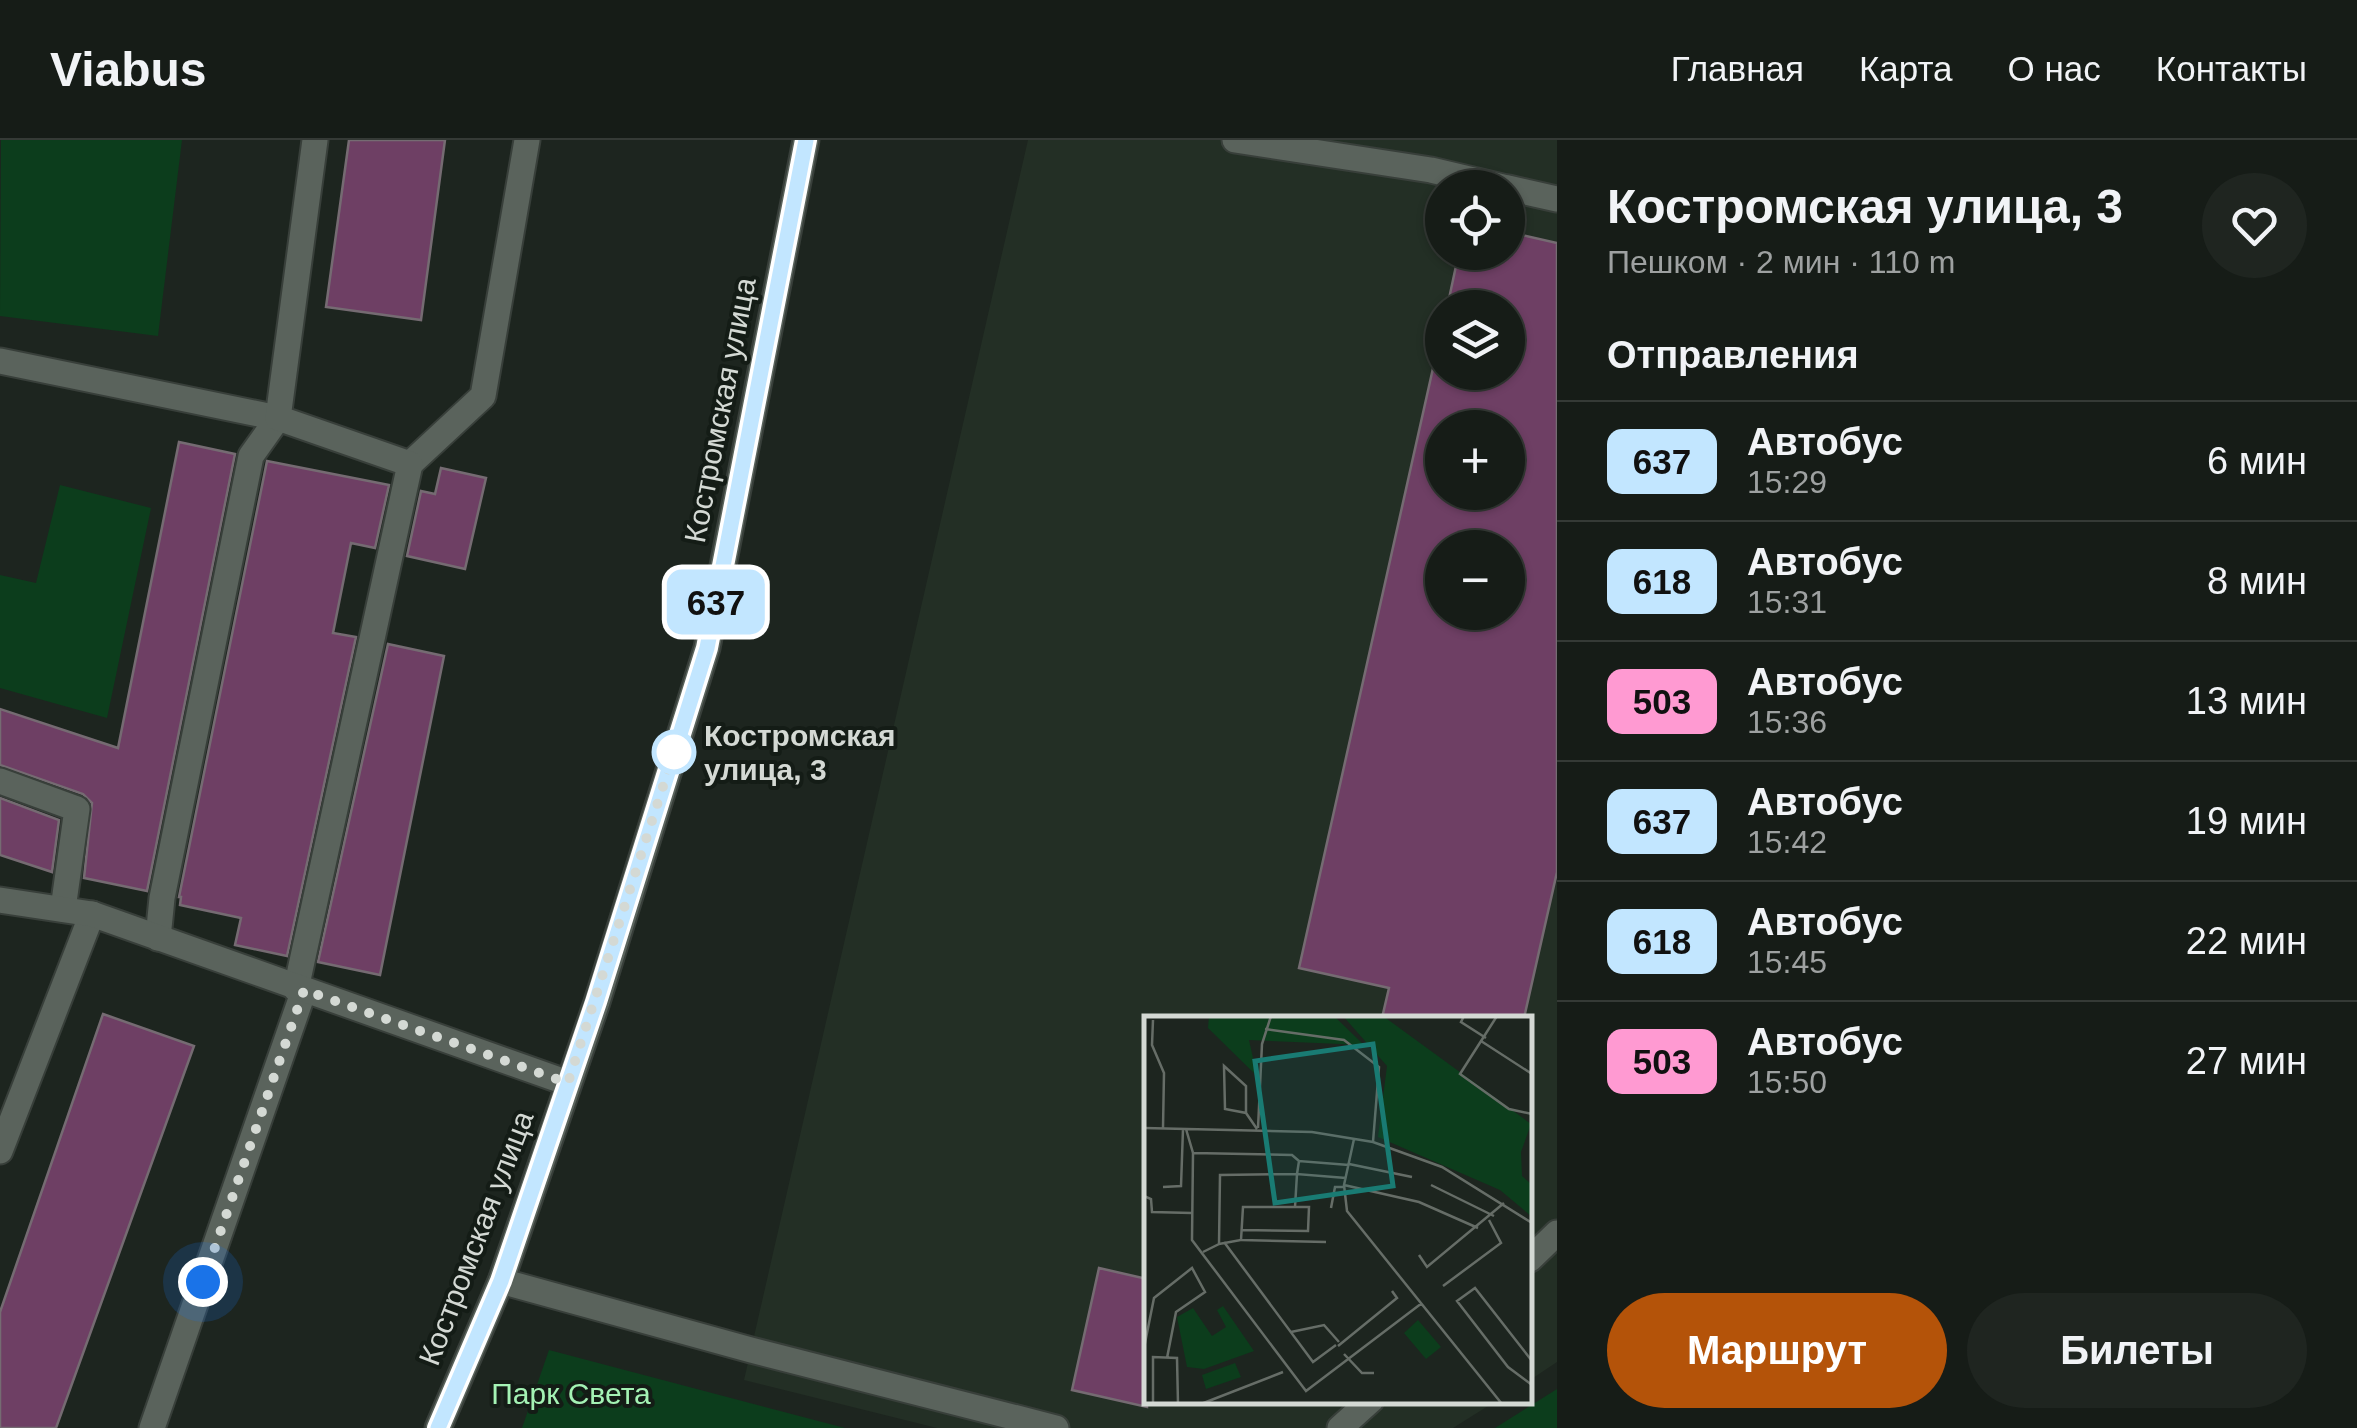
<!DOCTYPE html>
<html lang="ru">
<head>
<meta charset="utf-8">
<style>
	body { margin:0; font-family:Helvetica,sans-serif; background:#1f2520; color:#f1f3f6; height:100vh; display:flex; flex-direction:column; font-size:38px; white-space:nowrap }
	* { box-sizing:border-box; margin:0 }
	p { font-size:32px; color:#9ea1a1 }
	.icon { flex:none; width:55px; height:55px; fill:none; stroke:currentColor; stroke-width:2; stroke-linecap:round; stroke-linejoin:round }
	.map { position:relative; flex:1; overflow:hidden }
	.sheet { display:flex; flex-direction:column; background:#161c17; width:800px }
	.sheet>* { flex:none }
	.badge { padding:0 20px; border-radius:15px; font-size:35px; line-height:65px }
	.tools { position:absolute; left:1425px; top:30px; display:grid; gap:20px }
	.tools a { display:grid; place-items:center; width:100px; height:100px; border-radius:50%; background:#161c17; box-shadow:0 2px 8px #0004,0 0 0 2px #353a36; font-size:50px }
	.you { position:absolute; width:50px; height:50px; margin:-25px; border:8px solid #fff; border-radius:50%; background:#1a73e8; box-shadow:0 0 0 15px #1a73e833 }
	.map>.badge { position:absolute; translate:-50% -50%; box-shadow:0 0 0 5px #fff }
	h2 { padding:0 50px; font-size:38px; line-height:90px }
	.round { display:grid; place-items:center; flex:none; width:105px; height:105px; border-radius:52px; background:#1f2520 }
	.headline { display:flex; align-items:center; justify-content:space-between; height:170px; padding:0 50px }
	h1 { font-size:48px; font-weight:700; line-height:75px }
	.cta { display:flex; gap:20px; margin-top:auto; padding:20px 50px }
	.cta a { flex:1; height:115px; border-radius:60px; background:#b45309; color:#fff; font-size:40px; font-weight:700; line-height:115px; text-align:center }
	.cta a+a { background:#1f2520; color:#f1f3f6 }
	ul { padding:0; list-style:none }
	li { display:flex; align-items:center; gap:30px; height:120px; padding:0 50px; border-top:2px solid #353a36 }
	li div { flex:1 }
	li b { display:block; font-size:38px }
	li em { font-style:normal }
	li .badge { min-width:110px; font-weight:700; text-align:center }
	header { display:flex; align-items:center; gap:60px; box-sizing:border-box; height:140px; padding:0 50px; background:#161c17; border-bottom:2px solid #353a36 }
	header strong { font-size:48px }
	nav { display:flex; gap:55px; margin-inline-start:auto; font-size:35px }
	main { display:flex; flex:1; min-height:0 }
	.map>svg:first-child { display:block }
</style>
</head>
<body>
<header>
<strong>Viabus</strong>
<nav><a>Главная</a><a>Карта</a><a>О нас</a><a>Контакты</a></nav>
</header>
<main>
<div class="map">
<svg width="1557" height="1288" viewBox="0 0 1557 1288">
	<rect width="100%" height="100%" fill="#1d251f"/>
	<path fill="#232f25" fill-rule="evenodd" d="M 1028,0 L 1557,0 L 1557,1222 L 1530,1240 L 1530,878 L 1147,878 L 1147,1260 L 1496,1261 L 1453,1288 L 937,1288 L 744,1240 ZM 1442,48 L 1508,48 L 1508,112 L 1442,112 ZM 1442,168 L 1508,168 L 1508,232 L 1442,232 ZM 1442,288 L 1508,288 L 1508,352 L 1442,352 ZM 1442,408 L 1508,408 L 1508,472 L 1442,472 Z"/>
	<g fill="#0c3d1c">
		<path d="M 1,0 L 182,0 L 158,196 L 0,176 Z"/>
		<path d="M 60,345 L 151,368 L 107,578 L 0,548 L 0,435 L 36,443 Z"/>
		<path d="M 549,1210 L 845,1288 L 846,1288 L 522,1288 Z"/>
		<path d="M 1557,1249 L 1557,1288 L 1495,1288 Z"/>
	</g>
	<g fill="#6e3f64" stroke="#756b72" stroke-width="2.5" fill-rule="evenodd">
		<path d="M 349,0 L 445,0 L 421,180 L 326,167 Z"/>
		<path d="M 1508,92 L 1557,103 L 1557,732 L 1524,878 L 1382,878 L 1389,848 L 1299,828 L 1442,188 L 1442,232 L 1508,232 L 1508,168 L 1447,168 L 1459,112 L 1508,112 ZM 1442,288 L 1508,288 L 1508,352 L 1442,352 ZM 1442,408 L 1508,408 L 1508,472 L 1442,472 Z"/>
		<path d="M 179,302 L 235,314 L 147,751 L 84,738 L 92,663 L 83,654 L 0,625 L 0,569 L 118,608 Z"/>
		<path d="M 267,321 L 389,345 L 375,408 L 351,403 L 333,493 L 356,497 L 287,816 L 235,805 L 241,778 L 180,765 L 181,757 L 179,757 Z"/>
		<path d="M 441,328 L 486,338 L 465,429 L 407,416 L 421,351 L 435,354 Z"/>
		<path d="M 388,504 L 444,516 L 380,835 L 318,822 Z"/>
		<path d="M 0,658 L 59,680 L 52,732 L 0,715 Z"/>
		<path d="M 103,874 L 194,906 L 56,1288 L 0,1288 L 0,1172 Z"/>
		<path d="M 1099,1128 L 1147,1139 L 1147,1267 L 1072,1250 Z"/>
	</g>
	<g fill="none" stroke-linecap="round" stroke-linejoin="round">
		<defs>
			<g id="lane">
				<path d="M 1235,0 L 1431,30 L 1507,48"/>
				<path d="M 1508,48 L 1557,59"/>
				<path d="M 0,221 L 278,278 L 251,316 L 162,758 L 158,798"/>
				<path d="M 410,324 L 483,256 L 527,0"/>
				<path d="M 0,641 L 77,669 L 63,769"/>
				<path d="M 296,849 L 410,324 L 278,278 L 315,0"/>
				<path d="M 0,1011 L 92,774"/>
				<path d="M 1530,1119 L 1557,1093"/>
				<path d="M 501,1141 L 751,1210 L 1056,1288"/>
				<path d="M 152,1288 L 304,850"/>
				<path d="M 1340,1288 L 1371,1260"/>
			</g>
			<path id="street" d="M 0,760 L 92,774 L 568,943"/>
			<path id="secondary" d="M 438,1288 L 501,1141 L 597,862 L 707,508 L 806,0"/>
		</defs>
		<use href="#lane" stroke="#383f3a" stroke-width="29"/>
		<use href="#street" stroke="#383f3a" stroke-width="29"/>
		<use href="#secondary" stroke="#383f3a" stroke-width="29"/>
		<use href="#lane" stroke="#5a635c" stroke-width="25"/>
		<use href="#street" stroke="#5a635c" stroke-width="25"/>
		<use href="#secondary" stroke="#5a635c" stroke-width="25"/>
	</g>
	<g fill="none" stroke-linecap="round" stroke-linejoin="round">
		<defs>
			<path id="line" d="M 438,1288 L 501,1141 L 596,862 L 707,508 L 806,0"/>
		</defs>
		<use href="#line" stroke="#fff" stroke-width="22"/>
		<use href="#line" stroke="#c2e6ff" stroke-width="15"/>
		<path stroke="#d4d9d4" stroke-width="10" stroke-dasharray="0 18" d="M 203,1142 L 304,850 L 568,943 L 674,612"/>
	</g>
	<circle fill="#fff" stroke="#c2e6ff" stroke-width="5" cx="674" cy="612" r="20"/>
	<g text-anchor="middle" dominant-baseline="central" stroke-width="8" stroke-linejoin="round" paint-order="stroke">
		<g font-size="30" fill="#d4d9d4" stroke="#141c16">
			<text transform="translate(720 270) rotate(-79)">Костромская улица</text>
			<text transform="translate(476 1098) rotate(-69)">Костромская улица</text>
		</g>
		<g font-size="30" font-weight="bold" fill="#d4d9d4" stroke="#141c16" text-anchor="start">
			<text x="704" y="595">Костромская<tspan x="704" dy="34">улица, 3</tspan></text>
		</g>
		<g font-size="30" fill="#a4f2b4" stroke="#141c16">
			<text x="571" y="1253">Парк Света</text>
		</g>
	</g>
	<g transform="translate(1144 876)">
		<rect width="388" height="388" fill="#1d251f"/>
		<path d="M 65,0 L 190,0 L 220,29 L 105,24 L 113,60 L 64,12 ZM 199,0 L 239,0 L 387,108 L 377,136 L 378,160 L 387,168 L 387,200 L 356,174 L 234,121 L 243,50 ZM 79,290 L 110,335 L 60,353 L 43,351 L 33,301 L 49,292 L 68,320 L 82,311 L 73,294 ZM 274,304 L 297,331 L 282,343 L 260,317 ZM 91,347 L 97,361 L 62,373 L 58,359 Z" fill="#0c3d1c"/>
		<path fill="none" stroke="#666d67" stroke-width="2.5" d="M 320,0 L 317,6 L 342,22M 353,0 L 316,58 L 365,93 L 388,98M 9,4 L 8,29 L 20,57 L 19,112M 121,13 L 200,24 L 235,51 L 229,126M 337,25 L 388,58M 102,97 L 102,70 L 80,50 L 81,93 L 102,97 L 113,113M 0,112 L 168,116 L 229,126 L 298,151 L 388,207M 114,112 L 118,28 L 127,0M 42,113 L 49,137 L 48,224 L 162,375 L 278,287M 210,123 L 200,169 L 203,195 L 358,388M 49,137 L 148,139 L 155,145M 205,148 L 268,161M 200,169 L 275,186 L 334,212M 287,169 L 350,200M 19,171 L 37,170 L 39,113M 0,180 L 7,183 L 8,196 L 48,197M 187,192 L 191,171 L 200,171M 98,214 L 164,215 L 165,191 L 151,191M 97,224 L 182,226M 80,226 L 169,346 L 192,329M 75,228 L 97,224 L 99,191 L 151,191 L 153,158 L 202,162M 59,236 L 75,228 L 76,159 L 153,158 L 155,145 L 205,149M 275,239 L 283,251 L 360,187M 299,270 L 357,227 L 345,204M 147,316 L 180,309 L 195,326M 194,330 L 253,282 L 248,275M 0,332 L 10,282 L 48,252 L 61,276 L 32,296 L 23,342M 200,338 L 218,357 L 230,357M 388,345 L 331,272 L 313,285 L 364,351 L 388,369M 9,388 L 9,341 L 33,342 L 34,388M 57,388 L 139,356"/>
		<path fill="#197b73" fill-opacity="0.15" stroke="#197b73" stroke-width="5" d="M 229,28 L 249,170 L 131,187 L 111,45 Z"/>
		<rect width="388" height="388" fill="none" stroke="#d4d9d4" stroke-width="5"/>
	</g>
</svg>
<div class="tools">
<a><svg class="icon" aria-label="locate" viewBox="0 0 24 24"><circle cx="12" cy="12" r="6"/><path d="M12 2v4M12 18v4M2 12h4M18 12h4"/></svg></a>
<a><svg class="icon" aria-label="layers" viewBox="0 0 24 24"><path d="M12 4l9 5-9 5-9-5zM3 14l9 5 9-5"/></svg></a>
<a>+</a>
<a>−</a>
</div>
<div class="you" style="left:203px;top:1142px"></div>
<b class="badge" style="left:716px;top:462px;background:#c2e6ff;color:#111">637</b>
</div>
<section class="sheet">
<div class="headline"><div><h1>Костромская улица, 3</h1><p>Пешком · 2 мин · 110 m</p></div><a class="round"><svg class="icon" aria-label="heart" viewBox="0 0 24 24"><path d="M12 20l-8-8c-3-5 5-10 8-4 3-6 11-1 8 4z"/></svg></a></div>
<h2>Отправления</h2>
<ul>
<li><span class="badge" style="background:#c2e6ff;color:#111">637</span><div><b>Автобус</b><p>15:29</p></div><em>6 мин</em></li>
<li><span class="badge" style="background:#c2e6ff;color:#111">618</span><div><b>Автобус</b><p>15:31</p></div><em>8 мин</em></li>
<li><span class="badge" style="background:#ff9ad2;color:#111">503</span><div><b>Автобус</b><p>15:36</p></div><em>13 мин</em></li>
<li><span class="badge" style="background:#c2e6ff;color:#111">637</span><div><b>Автобус</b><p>15:42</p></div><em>19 мин</em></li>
<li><span class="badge" style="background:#c2e6ff;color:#111">618</span><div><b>Автобус</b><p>15:45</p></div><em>22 мин</em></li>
<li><span class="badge" style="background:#ff9ad2;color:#111">503</span><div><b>Автобус</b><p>15:50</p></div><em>27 мин</em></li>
</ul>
<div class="cta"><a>Маршрут</a><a>Билеты</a></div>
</section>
</main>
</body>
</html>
